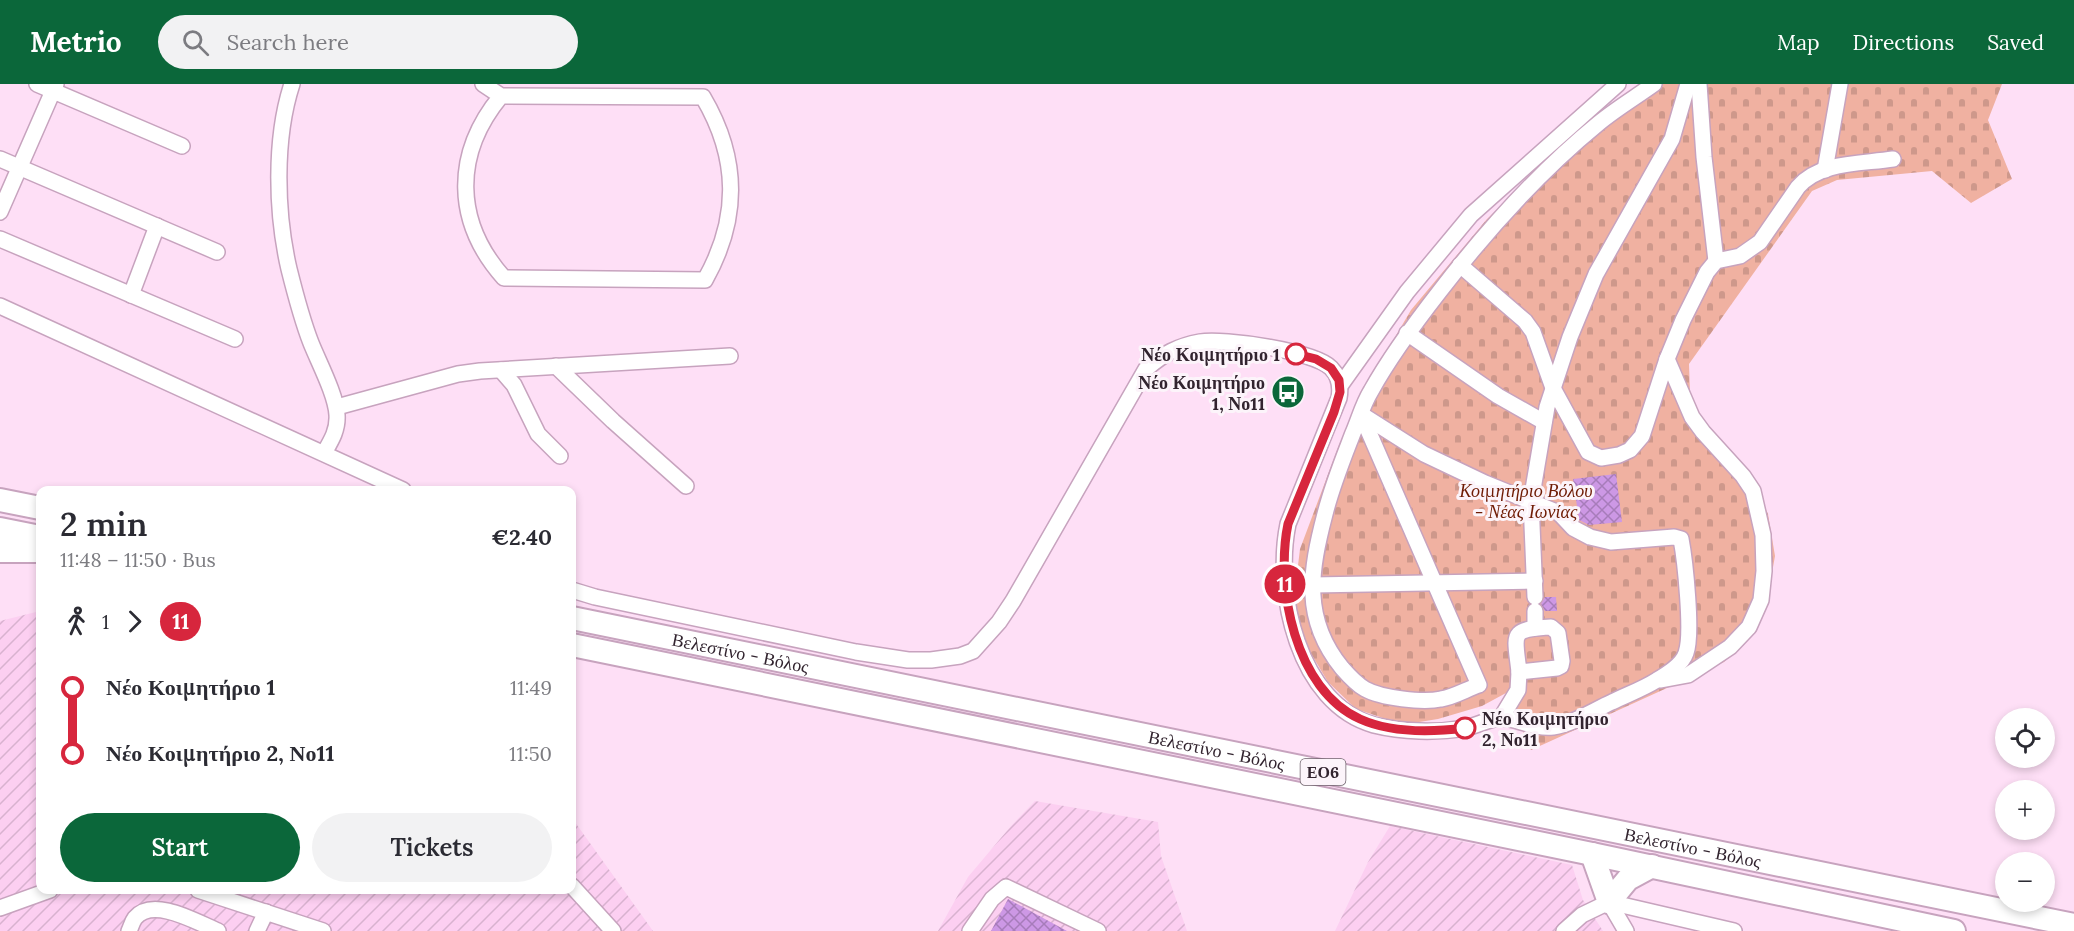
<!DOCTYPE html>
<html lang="en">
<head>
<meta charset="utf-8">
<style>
	body { margin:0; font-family:Lora,serif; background:#f2f2f3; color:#2b2b33; height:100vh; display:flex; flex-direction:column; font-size:22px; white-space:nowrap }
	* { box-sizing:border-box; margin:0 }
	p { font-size:20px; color:#7c7c81 }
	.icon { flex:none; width:33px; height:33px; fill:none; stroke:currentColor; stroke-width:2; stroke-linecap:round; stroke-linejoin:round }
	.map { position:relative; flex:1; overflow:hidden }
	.drawer { position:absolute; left:36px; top:402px; width:540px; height:408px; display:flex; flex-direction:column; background:#fff; border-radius:12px; box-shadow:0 3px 9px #0003 }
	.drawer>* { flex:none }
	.badge { padding:0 12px; border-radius:20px; font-size:21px; line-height:39px }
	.tools { position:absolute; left:1995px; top:624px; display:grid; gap:12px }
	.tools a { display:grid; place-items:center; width:60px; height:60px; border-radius:50%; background:#fff; box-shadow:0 3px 9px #0003; font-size:30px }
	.map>.badge { position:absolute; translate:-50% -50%; box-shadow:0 0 0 3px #fff }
	.legs { display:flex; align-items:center; gap:9px; height:66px; padding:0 24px; font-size:20px }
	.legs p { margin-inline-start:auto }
	.headline { display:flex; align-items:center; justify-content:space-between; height:102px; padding:0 24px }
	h1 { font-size:33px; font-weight:600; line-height:45px }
	.cta { display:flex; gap:12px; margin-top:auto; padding:12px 24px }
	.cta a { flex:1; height:69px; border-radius:36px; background:#0b673a; color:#fff; font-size:24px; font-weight:600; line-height:69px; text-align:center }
	.cta a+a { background:#f2f2f3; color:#2b2b33 }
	ul { padding:0 24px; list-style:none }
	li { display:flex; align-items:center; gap:21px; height:66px; font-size:22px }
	li i { display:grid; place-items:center; width:9px; height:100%; margin:0 8px; background:currentColor }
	li i::after { content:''; width:15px; height:15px; margin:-8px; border:4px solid; border-radius:50%; background:#fff }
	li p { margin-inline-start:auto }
	li:first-child i { background:linear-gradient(#0000 50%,currentColor 0) }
	li:last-child i { background:linear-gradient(currentColor 50%,#0000 0) }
	header { display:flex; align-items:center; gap:36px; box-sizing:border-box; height:84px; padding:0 30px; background:#0b673a; color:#fff }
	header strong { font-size:28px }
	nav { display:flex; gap:33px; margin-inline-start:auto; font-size:21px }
	.search { width:420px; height:54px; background:#f2f2f3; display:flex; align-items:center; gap:15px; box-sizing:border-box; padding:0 21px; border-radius:33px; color:#7c7c81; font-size:22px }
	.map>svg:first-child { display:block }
</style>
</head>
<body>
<header>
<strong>Metrio</strong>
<div class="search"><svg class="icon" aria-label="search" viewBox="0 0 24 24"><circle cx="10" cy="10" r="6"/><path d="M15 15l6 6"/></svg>Search here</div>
<nav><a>Map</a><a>Directions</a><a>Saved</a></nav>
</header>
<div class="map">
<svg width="2074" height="847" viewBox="0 0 2074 847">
	<defs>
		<pattern id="industrial-furrows" width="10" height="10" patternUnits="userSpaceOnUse" patternTransform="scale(1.5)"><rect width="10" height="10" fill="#fccff1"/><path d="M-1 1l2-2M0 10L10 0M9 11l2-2" fill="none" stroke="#d8b2cf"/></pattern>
		<pattern id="cemetery-stones" width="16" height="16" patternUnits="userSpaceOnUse" patternTransform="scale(1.5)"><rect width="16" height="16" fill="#f0b1a1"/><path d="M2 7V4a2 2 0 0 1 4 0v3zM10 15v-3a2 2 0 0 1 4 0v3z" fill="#ce988b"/></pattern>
		<pattern id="building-cross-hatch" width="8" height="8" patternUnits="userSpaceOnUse" patternTransform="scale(1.5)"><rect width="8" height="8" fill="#cd98e5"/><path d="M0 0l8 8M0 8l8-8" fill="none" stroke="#a77cba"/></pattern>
	</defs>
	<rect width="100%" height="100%" fill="#fedff6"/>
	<g fill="url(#industrial-furrows)">
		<path d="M 40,527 L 40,806 L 572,806 L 572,734 L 653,847 L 0,847 L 0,537 Z"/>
		<path d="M 1035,717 L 1158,738 L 1161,772 L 1187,847 L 938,847 L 968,793 L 1011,742 Z"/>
		<path d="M 1390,742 L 1572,781 L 1583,816 L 1603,847 L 1335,847 L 1368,778 Z"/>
	</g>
	<path fill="url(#cemetery-stones)" d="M 1649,0 L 2002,0 L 1988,36 L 2012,95 L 1971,119 L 1932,87 L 1837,96 L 1812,107 L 1689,280 L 1690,309 L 1702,336 L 1753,398 L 1768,430 L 1775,472 L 1768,511 L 1756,548 L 1724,578 L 1531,666 L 1506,609 L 1482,622 L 1438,635 L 1413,639 L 1386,635 L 1356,625 L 1328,598 L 1310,568 L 1296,538 L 1295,506 L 1300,465 L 1339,361 L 1371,294 L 1411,226 L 1487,135 L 1574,53 Z"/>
	<g fill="url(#building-cross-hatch)">
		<path d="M 1616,390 L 1622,438 L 1589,441 L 1579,436 L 1573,395 Z"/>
		<path d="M 1545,513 L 1556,513 L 1557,527 L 1545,527 L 1541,520 Z"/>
		<path d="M 1008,815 L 1067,847 L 991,847 Z"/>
	</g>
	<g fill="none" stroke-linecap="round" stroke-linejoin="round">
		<defs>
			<g id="minor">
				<path d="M 37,0 L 182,62"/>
				<path d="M 292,0 C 274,55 276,129 289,185 C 295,209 302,236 311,259 C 319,279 336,311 337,331 C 338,346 331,357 324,369"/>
				<path d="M 483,0 L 501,12 L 703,13 C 739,74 740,134 705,196 L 504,194 C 454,138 453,70 501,12"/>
				<path d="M 1699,0 L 1704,73 L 1716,177"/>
				<path d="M 0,75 L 217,168"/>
				<path d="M 1825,86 L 1840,0"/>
				<path d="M 0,128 L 56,0"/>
				<path d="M 0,155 L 235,255"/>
				<path d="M 1460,181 L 1525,237 L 1533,248 L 1553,304 L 1588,368 L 1601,374 L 1619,371 L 1630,366 L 1642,352 L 1667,275 L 1683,236 L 1707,188 L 1716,177 L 1740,172 L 1760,158 L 1798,103 C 1820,77 1862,80 1893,75"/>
				<path d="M 131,211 L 157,142"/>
				<path d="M 0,222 L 403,406"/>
				<path d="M 1407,249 L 1498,312 L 1544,338"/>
				<path d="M 556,282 L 613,337 L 686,402"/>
				<path d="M 501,286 L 514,301 L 538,350 L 560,372"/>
				<path d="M 1340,302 L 1407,208 L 1471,131 L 1618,0"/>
				<path d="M 337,323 L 458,290 L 480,287 L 730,272"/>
				<path d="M 1361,330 L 1479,601 C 1467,605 1454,613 1441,615 C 1423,619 1381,614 1365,605 C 1356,600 1349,592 1342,584 C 1302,535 1310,487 1325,430 C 1332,402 1343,375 1353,349 C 1359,335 1363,320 1371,307 C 1391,271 1415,239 1440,207 C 1487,146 1539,88 1599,39 C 1616,25 1636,13 1654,0"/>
				<path d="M 1312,501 L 1535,497"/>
				<path d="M 572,506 L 595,513 L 856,568 L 908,576 L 931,576 L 960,572 L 973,567 L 999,538 L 1013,517 L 1146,285 C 1163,270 1178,262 1200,258 C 1224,254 1314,267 1331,284 C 1339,292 1341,303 1339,314 L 1288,440 C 1274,507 1298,620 1374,641 C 1402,648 1436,649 1465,644 C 1476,642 1488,635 1500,634 C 1514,633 1533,645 1553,643 C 1573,640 1594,626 1612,618 C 1626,611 1643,605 1657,596 C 1667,590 1682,581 1686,569 C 1693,550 1685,476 1681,455 L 1674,453 L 1611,458 L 1590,453 L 1573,444 L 1559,429 L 1485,399 L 1424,370 L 1361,330"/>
				<path d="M 1535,513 L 1531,417 L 1547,323 L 1570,253 L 1596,190 L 1672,55 L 1688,0"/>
				<path d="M 1551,543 L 1558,549 L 1562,577 L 1561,582 L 1557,584 L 1519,588 C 1515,550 1508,545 1551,543 Z"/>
				<path d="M 1535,544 L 1535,527"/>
				<path d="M 1661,596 L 1688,591 L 1730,563 L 1749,543 L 1761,516 L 1764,487 L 1763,451 L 1753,407 L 1743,392 L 1703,348 L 1692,333 L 1667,275"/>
				<path d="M 1501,634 L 1518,606 L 1519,588"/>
				<path d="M 572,802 L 613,847"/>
				<path d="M 198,806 L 323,847"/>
				<path d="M 1609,818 L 1626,847"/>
				<path d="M 0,824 L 50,806"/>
				<path d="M 129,847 C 131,843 132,838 135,834 C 153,812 198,839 218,847"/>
				<path d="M 257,847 L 266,828"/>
				<path d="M 970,847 L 992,815 L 1006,803 L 1098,847"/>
				<path d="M 1564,847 L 1582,831 L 1609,818 L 1734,847"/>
			</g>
			<g id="highway">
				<path d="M 0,416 L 40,424"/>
				<path d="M 0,445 L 40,453"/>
				<path d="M 0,467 L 40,467"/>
				<path id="s1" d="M 572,534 L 2074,841"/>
				<path d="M 572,561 L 1592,770 L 1954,847"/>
				<path d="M 1592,770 L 1609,818"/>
				<path d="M 1609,818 L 1628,795 L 1652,782"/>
			</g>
		</defs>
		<use href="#minor" stroke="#c7a3be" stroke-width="18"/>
		<use href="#highway" stroke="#c7a3be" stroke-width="26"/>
		<use href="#minor" stroke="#fff" stroke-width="15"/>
		<use href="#highway" stroke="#fff" stroke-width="22"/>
	</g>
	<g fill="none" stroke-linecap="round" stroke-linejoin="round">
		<defs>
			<path id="line-1" d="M 1296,270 L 1316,275 L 1331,284 L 1339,296 L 1340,308 L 1334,328 L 1288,440 C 1275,503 1295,606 1360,635 C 1391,649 1433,648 1465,644"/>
		</defs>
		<use href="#line-1" stroke="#fff" stroke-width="14"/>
		<use href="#line-1" stroke="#d7263d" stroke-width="9"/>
	</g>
	<defs>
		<symbol id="bus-disc" viewBox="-11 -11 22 22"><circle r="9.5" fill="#0b673a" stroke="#fcf4fa"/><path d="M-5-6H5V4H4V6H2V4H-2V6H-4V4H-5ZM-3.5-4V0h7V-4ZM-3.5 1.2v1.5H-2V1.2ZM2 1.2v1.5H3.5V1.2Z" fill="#fff"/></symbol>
	</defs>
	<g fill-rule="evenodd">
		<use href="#bus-disc" x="1269" y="289" width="38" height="38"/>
	</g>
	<g fill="#fff" stroke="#d7263d" stroke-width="3">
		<circle cx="1296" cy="270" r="10"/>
		<circle cx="1465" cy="644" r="10"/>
	</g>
	<g text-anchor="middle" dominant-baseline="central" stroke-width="6" stroke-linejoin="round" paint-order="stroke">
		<rect fill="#fcf4fa" stroke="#6f626c" stroke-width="1.5" x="1300.5" y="675" width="45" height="26" rx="4.5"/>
		<g font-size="16" font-weight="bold" fill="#32242f">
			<text x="1323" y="688">ΕΟ6</text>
		</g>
		<g font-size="18" font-weight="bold" fill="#32242f" stroke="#fcf4fa" text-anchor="end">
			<text x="1280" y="270">Νέο Κοιμητήριο 1</text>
			<text x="1482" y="634" text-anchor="start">Νέο Κοιμητήριο<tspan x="1482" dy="21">2, Νο11</tspan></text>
		</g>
		<g font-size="18" font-weight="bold" fill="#32242f" stroke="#fcf4fa" text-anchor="end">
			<text x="1265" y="298">Νέο Κοιμητήριο<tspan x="1265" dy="21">1, Νο11</tspan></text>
		</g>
		<g font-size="18" font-style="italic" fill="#6f1c05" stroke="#fcf4fa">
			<text x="1526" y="406">Κοιμητήριο Βόλου<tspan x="1526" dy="21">- Νέας Ιωνίας</tspan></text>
		</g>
		<g font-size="18" fill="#32242f" stroke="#fcf4fa">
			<text stroke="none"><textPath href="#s1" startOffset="172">Βελεστίνο - Βόλος</textPath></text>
			<text stroke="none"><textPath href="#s1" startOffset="658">Βελεστίνο - Βόλος</textPath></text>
			<text stroke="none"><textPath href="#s1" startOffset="1144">Βελεστίνο - Βόλος</textPath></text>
		</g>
	</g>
</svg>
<div class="tools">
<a><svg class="icon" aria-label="locate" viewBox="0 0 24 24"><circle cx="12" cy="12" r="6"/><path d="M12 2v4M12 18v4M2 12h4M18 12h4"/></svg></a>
<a>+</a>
<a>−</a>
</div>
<b class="badge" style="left:1285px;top:500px;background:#d7263d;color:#fff">11</b>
<section class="drawer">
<div class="headline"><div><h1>2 min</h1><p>11:48 – 11:50 · Bus</p></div><b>€2.40</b></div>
<div class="legs"><svg class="icon" aria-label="walk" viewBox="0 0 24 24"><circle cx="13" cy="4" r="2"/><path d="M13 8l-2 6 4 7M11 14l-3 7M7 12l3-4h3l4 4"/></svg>1<svg class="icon" aria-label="forward" viewBox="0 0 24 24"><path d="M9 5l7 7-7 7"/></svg><b class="badge" style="background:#d7263d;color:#fff">11</b></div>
<ul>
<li><i style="color:#d7263d"></i><b>Νέο Κοιμητήριο 1</b><p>11:49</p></li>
<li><i style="color:#d7263d"></i><b>Νέο Κοιμητήριο 2, Νο11</b><p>11:50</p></li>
</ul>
<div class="cta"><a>Start</a><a>Tickets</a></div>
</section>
</div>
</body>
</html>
